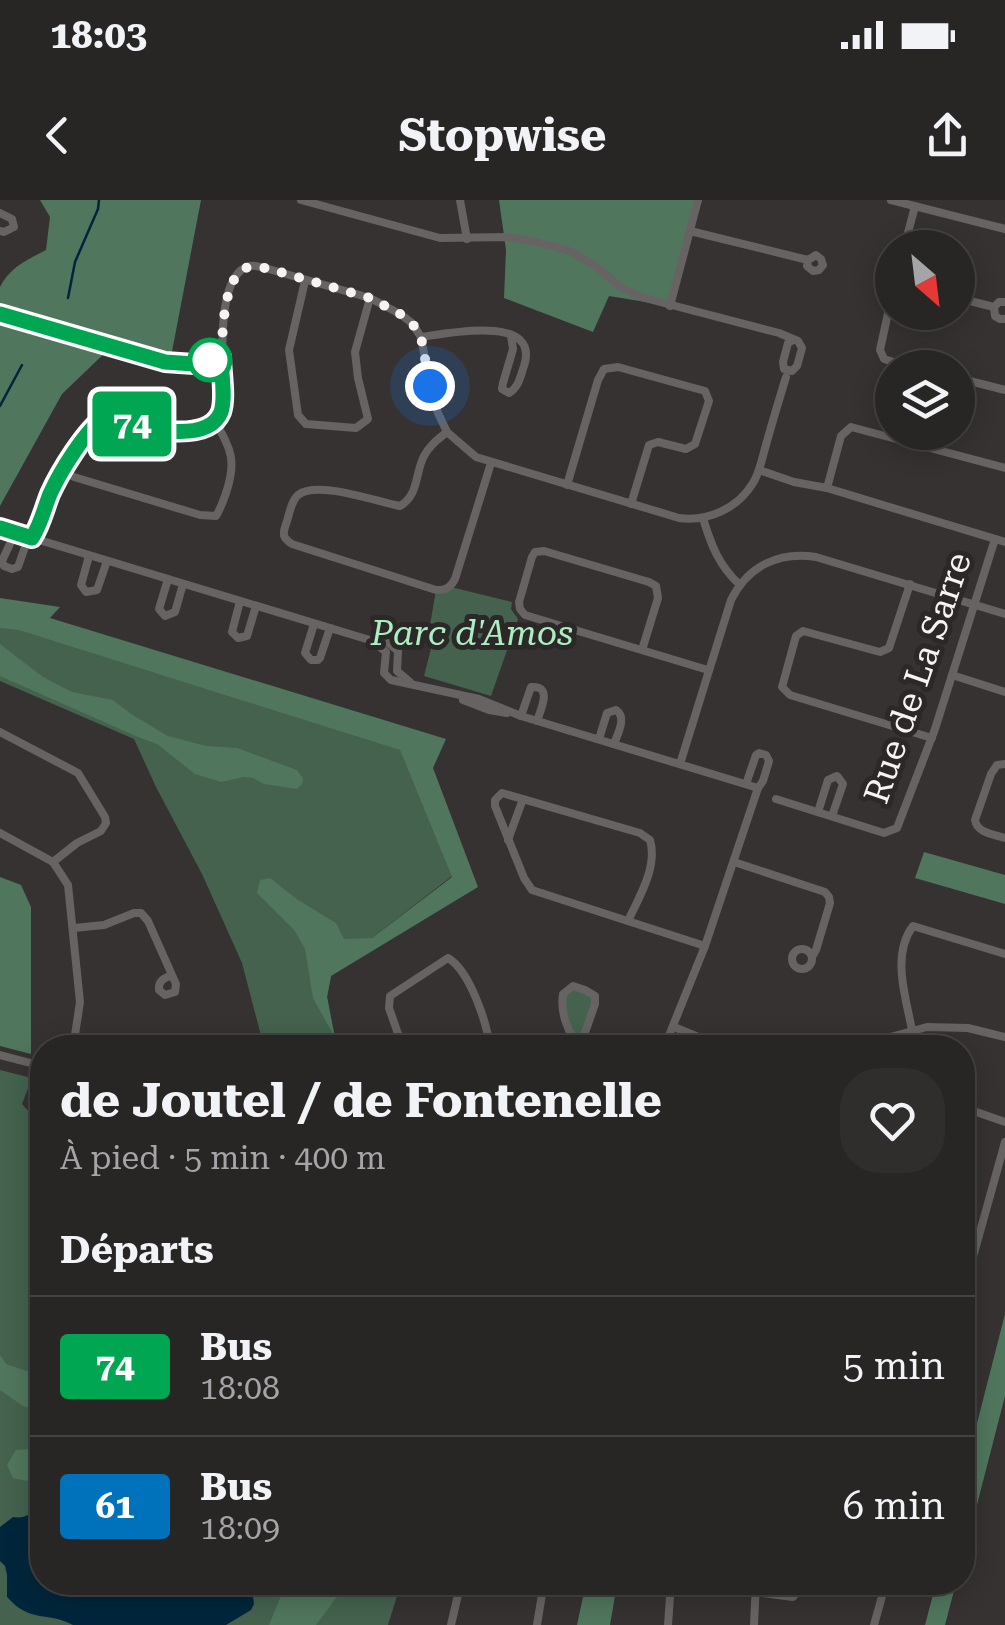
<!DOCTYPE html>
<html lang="fr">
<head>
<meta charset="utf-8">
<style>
	body { margin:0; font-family:"Roboto Serif",serif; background:#302e2d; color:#f1f3f6; height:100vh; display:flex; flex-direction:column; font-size:38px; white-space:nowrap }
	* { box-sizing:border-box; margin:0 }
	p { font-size:32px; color:#a5a5a7 }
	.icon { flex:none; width:55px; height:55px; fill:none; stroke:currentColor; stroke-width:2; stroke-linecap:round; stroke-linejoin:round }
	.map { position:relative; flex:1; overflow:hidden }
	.details { position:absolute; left:30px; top:835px; width:945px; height:560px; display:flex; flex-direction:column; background:#282625; border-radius:40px; box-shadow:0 5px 25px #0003,0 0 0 2px #444342 }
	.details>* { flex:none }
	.badge { padding:0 20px; border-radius:8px; font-size:35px; line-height:65px }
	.needle { width:65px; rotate:152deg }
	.buttons { position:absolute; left:875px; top:30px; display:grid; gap:20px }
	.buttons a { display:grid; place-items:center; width:100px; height:100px; border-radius:50%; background:#282625; box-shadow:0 5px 25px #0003,0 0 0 2px #444342; font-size:50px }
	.you { position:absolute; width:50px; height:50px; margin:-25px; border:8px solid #fff; border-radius:50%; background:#1a73e8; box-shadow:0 0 0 15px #1a73e833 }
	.map>.badge { position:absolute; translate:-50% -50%; box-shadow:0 0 0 5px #fff }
	h2 { padding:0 30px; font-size:38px; line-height:90px }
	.round { display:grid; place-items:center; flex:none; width:105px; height:105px; border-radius:40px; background:#302e2d }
	.summary { display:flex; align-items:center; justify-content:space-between; height:170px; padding:0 30px }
	h1 { font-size:48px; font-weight:700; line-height:75px }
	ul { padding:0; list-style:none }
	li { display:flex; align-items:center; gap:30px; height:140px; padding:0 30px; border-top:2px solid #444342 }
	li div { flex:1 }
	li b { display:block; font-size:38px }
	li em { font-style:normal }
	li .badge { min-width:110px; font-weight:700; text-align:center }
	.status { display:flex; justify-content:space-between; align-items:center; height:70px; padding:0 50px; background:#282625; direction:ltr }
	.status svg { height:28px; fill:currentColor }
	header { display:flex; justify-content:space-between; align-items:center; height:130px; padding:0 30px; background:#282625; font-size:45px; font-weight:700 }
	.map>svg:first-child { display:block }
</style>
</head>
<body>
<div class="status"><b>18:03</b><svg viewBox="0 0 49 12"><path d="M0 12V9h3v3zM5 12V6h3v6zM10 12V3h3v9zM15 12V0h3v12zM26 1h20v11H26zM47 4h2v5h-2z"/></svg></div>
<header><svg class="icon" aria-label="back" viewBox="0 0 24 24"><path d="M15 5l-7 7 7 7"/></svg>Stopwise<svg class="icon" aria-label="share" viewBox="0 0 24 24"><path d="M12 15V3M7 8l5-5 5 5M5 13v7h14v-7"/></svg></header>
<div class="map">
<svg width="1005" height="1425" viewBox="0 0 1005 1425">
	<rect width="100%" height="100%" fill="#353231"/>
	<g fill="#44624e">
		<path d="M 451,387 L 512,402 L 511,409 L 518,419 L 491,496 L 424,476 L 433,441 L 430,425 L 436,390 Z"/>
		<path d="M 0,423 L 400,549 L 452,676 L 372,738 L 331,776 L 327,797 L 335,838 L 340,847 L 264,847 L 242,763 L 202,674 L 156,587 L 134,539 L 0,481 Z"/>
		<path d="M 573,786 L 595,796 L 580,847 L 573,839 L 563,794 Z"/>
		<path d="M 0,870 L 32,878 L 22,904 L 42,926 L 42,1382 L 401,1383 L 388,1425 L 0,1425 Z"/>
	</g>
	<g fill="#50765d">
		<path d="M 40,0 L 201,0 L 170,162 L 110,148 L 62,194 L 0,306 L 0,87 C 10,67 27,60 46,50 L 50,17 Z"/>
		<path d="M 499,0 L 698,0 L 670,106 L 609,96 L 593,132 L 504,98 L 506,50 Z"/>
		<path d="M 0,398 L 60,407 L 50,418 L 446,539 L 433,568 L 478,687 L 331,776 L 327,797 L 335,838 L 313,798 L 305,749 L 295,731 L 257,693 L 260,680 L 270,678 L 298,700 L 336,723 L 344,739 L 372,738 L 452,677 L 400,550 L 19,430 L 0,428 Z"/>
		<path d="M 0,444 L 43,477 L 72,492 L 113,500 L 131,514 L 168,536 L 206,546 L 237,548 L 297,570 L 303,578 L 302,584 L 297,589 L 264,584 L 253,578 L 244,577 L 221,582 L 195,574 L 157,544 L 138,537 L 0,476 Z"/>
		<path d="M 924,652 L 1005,675 L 1005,704 L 915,678 Z"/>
		<path d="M 0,677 L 21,685 L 31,707 L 31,854 L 0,846 Z"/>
		<path d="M 1005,1114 L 1005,1196 L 963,1359 L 963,1278 Z"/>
		<path d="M 0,1155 L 6,1164 L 42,1176 L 42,1211 L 23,1206 L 0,1190 Z"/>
		<path d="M 42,1248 L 42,1280 L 32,1282 L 13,1278 L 7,1265 L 16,1250 Z"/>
		<path d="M 289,1383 L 289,1382 L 347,1383 L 316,1425 L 269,1425 L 285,1386 Z"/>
		<path d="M 586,1383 L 586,1382 L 643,1383 L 616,1390 L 610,1425 L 577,1425 Z"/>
		<path d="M 936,1383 L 956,1383 L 945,1425 L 925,1425 Z"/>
	</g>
	<path fill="#00263b" d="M 42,1304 L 42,1382 L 235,1383 L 253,1397 L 254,1404 L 251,1410 L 226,1425 L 73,1425 C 48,1411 31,1424 7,1397 L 7,1375 L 5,1366 L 0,1361 L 0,1327 L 13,1317 C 26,1319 32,1313 42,1304 Z"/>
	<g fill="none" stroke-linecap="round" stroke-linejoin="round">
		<g stroke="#00263b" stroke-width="2.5">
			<path d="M 68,98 L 75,62 L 98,9 L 99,0"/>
			<path d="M 0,206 L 22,165"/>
		</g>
		<g stroke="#676362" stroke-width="8">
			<path d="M 301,0 L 440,38 L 508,37 L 533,41 L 570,51 L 594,65 L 622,88 L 641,97 L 779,133 L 798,141 L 802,148 L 797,166 L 792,171 L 784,169 L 783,162 L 788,143 L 793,140"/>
			<path d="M 460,0 L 467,39"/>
			<path d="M 891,0 L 1005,29"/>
			<path d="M 0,13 L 12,19 L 14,27 L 4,32 L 0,31"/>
			<path d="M 690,31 L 808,60 L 816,55 L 821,59 L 823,65 L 819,70 L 813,71 L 807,66 L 808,60"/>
			<path d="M 904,48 L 915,6"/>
			<path d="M 305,81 L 289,150 L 298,215 L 306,224 L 356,228 L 368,219 L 358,178 L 355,152 L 370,98"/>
			<path d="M 892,95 L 880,150 L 884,159 L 912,168"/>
			<path d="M 958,98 L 994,107 L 999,102 L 1005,102"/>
			<path d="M 670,106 L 698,0"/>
			<path d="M 994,107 L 995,116 L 1000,119 L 1005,119"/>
			<path d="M 0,114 L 165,162 L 194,164 L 221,157"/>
			<path d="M 421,137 C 448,133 541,114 524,166 C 520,177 519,187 509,193 L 502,189 L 503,183 L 513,149 L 511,136"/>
			<path d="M 958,178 L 1005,190"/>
			<path d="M 447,232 C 438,239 429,246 424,256 C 415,273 419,295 400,306 C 377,302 318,280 298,295 C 291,301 289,316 286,324 C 282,335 283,338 292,344 L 436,390 C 446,390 450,388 455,379 L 491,263"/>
			<path d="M 1005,268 L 851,227 L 841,236 L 827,288 L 1005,342"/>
			<path d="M 759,270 L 794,282 L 827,288"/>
			<path d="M 63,271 L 74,277 L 200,315 L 216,316 C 221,308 223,301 226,293 C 237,260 231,250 215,221"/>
			<path d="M 567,285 L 598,180 L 604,169 L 618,167 L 705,191 L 709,201 L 695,244 L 686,249 L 658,242 L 649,245 L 631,304"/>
			<path d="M 703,318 C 711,345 719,366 740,385"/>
			<path d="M 0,328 L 373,441 L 387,442 L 398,451 L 397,471 L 410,482"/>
			<path d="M 15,333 L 2,361 L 4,366 L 12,369 L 18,367 L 25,347 L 39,328 L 49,296 L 59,277 L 92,227 L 105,217 C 129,225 190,241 211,224 C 217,220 221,212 222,205 C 225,177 212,74 250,66 C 255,65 260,67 265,68 L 370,98 L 400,114 L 412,123 L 421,137 L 430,186 L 438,213 L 447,232 L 476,257 L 679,318 C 708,322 738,308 753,283 C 760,272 762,258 766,245 C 772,223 779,200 786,177"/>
			<path d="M 89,356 L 81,385 L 86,392 L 97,390 L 107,361"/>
			<path d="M 168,379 L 159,409 L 165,416 L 175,412 L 183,384"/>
			<path d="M 910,384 L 889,448 L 880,452 L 803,431 L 796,436 L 782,487 L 790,495 L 932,538"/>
			<path d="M 240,401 L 232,432 L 238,438 L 247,436 L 256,406"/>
			<path d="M 314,424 L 305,453 L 311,460 L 318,460 L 320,458 L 330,428"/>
			<path d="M 374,442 L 386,452 L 384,473 L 391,480 L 479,499 L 521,516 L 758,588"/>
			<path d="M 642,450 L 658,398 L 656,386 L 649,382 L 544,351 L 535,352 L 532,357 L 519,402 L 520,409 L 525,415 L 708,470"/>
			<path d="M 952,475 L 1005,492"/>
			<path d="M 463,500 L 489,510 L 507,513"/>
			<path d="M 521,516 L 531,487 C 553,485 541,509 537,521"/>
			<path d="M 0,532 L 78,573 L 105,617 L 106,623 L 101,631 L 77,643 L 53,662"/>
			<path d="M 599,539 L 607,513 L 616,510 C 627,517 618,533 614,544"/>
			<path d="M 680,564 L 731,400 C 748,366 779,351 816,357 L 1005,414"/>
			<path d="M 1005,564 L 997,565 L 991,574 L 975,620 C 977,633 993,634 1005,638"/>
			<path d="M 776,599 L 884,633 L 897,628 L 935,529 L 995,339"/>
			<path d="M 818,612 L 828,580 L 837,576 L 843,584 L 832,616"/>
			<path d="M 0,633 L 53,662 L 68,685 L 80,802 L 73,848"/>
			<path d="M 508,640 L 523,599"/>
			<path d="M 734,662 L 825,692 L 829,697 L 830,703 L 816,750 L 812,757"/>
			<path d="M 628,721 C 639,697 658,667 650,640 L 640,633 L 502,593 L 495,600 L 495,606 L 524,678 L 532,690 L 705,746"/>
			<path d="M 74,728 L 104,725 L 134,713 L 141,713 L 148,721 L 176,784 L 175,792 L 165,795 L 159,790 C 158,780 165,778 172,775"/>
			<circle cx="802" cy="759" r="10"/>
			<path d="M 674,827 L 725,848"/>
			<path d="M 912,830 C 906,798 891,755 913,726 L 1005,754"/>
			<path d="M 580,847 L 595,804 L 595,796 L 585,790 L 573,786 L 563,794 C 560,813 568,833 580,847 L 581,848"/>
			<path d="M 403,848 L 389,808 L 390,796 L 448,758 C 470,771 487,823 490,848"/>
			<path d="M 664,848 L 705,746 L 758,588 L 763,581 L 769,561 L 766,555 L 759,553 L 756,555 L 746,584"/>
			<path d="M 850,848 L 927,827 L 968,828 L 1005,837"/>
			<path d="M 0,855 L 42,866"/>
			<path d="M 962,907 L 1005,922"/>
			<path d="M 962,1055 L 973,1057 L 1005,942"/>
			<path d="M 962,1086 L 973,1057"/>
			<path d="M 755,1392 L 793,1397 L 799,1390 L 799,1382"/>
			<path d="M 451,1425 L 461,1382"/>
			<path d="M 537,1425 L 544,1382"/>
			<path d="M 668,1425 L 671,1382"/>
			<path d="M 754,1425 L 756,1382"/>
			<path d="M 874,1425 L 886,1382"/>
		</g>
	</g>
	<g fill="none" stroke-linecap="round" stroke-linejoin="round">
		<defs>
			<path id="line" d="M 0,114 L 165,162 L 194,164 L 221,157 C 221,173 226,197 221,212 C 207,247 132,226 105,217 C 86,229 60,272 50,294 C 44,309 41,324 32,338 L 0,328"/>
		</defs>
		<use href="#line" stroke="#fff" stroke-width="22"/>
		<use href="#line" stroke="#00a651" stroke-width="15"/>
		<path stroke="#f6f4f3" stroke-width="10" stroke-dasharray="0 18" d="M 210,160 L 221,157 C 223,136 222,73 249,67 C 250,66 264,68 266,68 L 370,98 L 400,114 L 412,123 L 421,137 L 430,186"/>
	</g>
	<circle fill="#fff" stroke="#00a651" stroke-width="5" cx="210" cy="160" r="20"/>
	<g text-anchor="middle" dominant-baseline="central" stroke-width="10" stroke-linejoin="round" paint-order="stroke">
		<g font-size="35" font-style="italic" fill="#acedc1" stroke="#2b2827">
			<text x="472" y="433">Parc d'Amos</text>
		</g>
		<g font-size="35" fill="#f6f4f3" stroke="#2b2827">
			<text transform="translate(918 478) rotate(-71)">Rue de La Sarre</text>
		</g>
	</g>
</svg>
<div class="buttons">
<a><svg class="needle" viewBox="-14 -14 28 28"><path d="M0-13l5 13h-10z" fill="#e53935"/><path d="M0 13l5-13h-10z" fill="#a5a5a7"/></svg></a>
<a><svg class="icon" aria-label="layers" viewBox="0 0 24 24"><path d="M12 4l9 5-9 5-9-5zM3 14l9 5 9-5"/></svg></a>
</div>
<div class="you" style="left:430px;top:186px"></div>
<b class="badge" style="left:132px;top:224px;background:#00a651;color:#fff">74</b>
<section class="details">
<div class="summary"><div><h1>de Joutel / de Fontenelle</h1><p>À pied · 5 min · 400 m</p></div><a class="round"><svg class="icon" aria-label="heart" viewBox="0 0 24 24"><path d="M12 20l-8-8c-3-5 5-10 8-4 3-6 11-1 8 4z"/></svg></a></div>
<h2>Départs</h2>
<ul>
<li><span class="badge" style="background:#00a651;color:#fff">74</span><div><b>Bus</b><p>18:08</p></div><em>5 min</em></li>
<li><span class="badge" style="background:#0072bc;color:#fff">61</span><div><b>Bus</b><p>18:09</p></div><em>6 min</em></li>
</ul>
</section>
</div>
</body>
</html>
